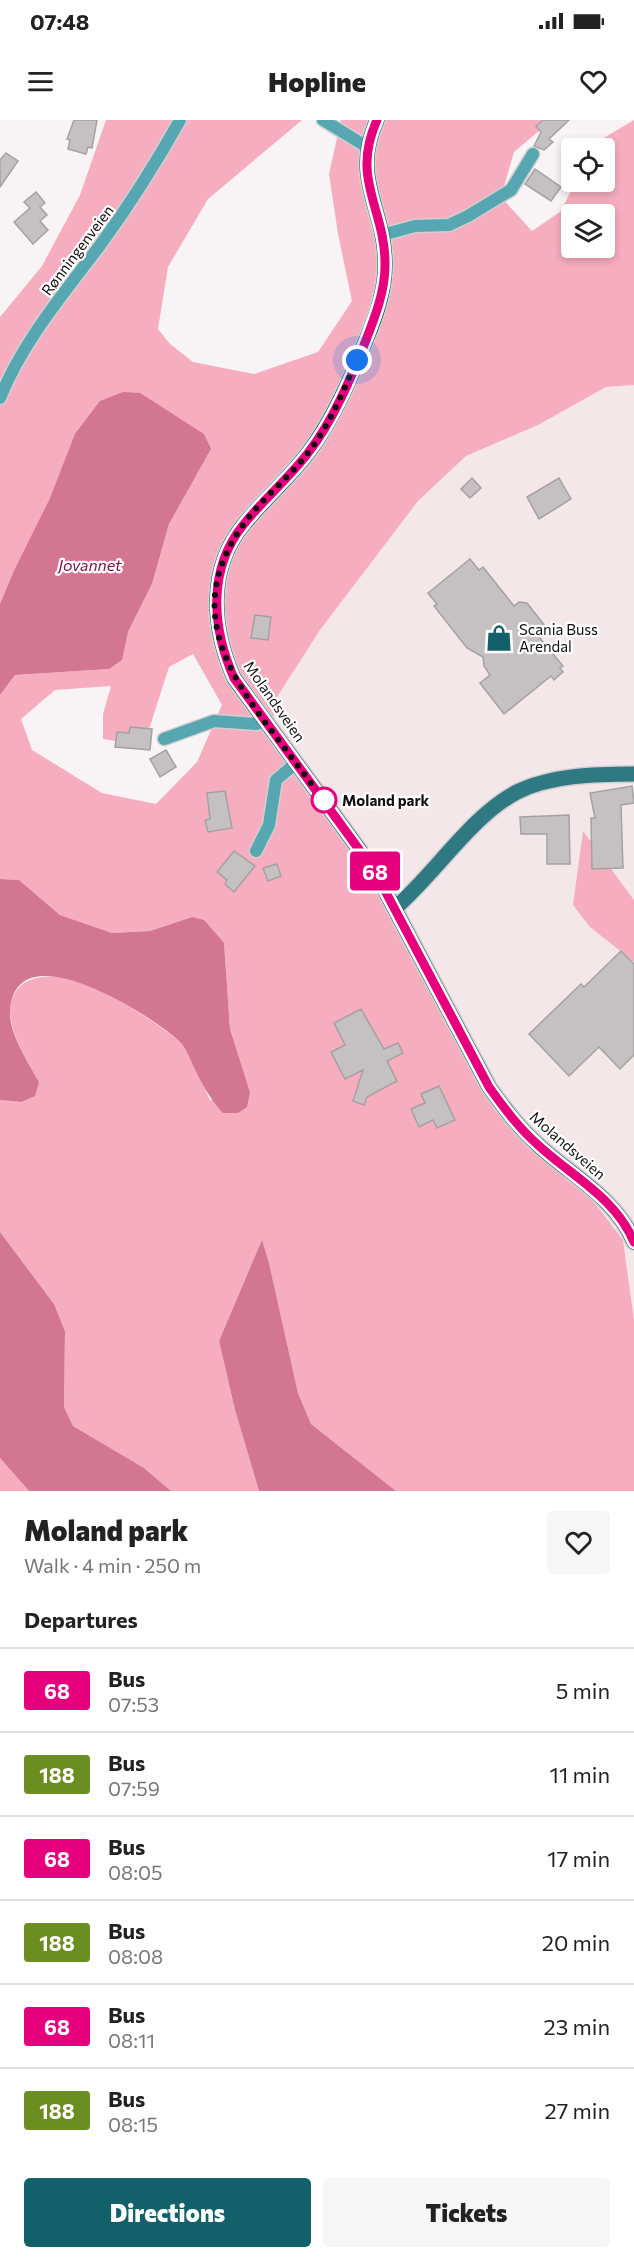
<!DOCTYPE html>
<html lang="en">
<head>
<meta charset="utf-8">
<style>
	body { margin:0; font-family:Commissioner,sans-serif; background:#f6f6f6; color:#222; height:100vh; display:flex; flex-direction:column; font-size:22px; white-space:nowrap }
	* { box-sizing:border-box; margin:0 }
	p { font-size:20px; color:#767676 }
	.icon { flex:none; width:33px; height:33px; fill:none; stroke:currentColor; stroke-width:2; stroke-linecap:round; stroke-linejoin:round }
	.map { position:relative; height:1371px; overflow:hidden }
	.drawer { display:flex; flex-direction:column; background:#fff; flex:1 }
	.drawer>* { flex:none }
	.badge { padding:0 12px; border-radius:4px; font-size:21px; line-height:39px }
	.controls { position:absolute; left:561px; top:18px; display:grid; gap:12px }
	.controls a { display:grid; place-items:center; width:54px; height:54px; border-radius:6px; background:#fff; box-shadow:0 3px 9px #0003; font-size:30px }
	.you { position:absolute; width:30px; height:30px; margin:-15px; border:4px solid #fff; border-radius:50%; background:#1a73e8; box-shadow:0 0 0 9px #1a73e833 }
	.map>.badge { position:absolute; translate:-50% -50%; box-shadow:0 0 0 3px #fff }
	h2 { padding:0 24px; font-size:22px; line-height:54px }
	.round { display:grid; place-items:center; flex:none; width:63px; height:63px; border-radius:6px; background:#f6f6f6 }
	.headline { display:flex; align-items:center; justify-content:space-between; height:102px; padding:0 24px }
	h1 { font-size:28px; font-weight:800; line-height:45px }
	.cta { display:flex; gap:12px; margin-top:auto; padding:12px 24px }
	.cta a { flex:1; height:69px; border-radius:6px; background:#12616a; color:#fff; font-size:24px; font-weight:800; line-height:69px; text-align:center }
	.cta a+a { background:#f6f6f6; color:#222 }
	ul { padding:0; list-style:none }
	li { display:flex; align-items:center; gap:18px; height:84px; padding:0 24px; border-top:2px solid #e0e0e0 }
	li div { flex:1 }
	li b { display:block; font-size:22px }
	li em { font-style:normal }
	li .badge { min-width:66px; font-weight:700; text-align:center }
	.status { display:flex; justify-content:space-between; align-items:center; height:42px; padding:0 30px; background:#fff; direction:ltr }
	.status svg { height:16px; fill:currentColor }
	header { display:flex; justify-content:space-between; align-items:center; height:78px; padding:0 24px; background:#fff; font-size:27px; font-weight:800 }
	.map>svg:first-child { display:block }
</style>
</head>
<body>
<div class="status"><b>07:48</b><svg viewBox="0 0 49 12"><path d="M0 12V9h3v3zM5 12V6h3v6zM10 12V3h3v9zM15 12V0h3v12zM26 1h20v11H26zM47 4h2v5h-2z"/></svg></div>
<header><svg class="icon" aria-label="menu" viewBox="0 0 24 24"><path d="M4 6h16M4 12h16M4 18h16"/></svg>Hopline<svg class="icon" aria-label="heart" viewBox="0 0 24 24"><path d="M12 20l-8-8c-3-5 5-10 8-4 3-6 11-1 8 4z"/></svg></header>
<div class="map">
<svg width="634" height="1371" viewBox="0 0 634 1371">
	<rect width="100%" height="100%" fill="#f8f4f5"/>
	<path fill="#f4e7ea" d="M 634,265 L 634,780 L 583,711 L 590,807 L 634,842 L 634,1200 L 623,1120 L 519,1009 L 358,740 L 272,604 L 277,577 L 320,510 L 418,381 L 466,336 L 538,305 L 606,267 Z"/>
	<g fill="#f6adc0" fill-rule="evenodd">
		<path d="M 106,0 L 302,0 L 208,79 L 168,147 L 158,209 L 170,224 L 193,242 L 254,254 L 318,232 L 352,181 L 338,114 L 329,54 L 341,0 L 552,0 L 514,32 L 501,77 L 532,111 L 560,92 L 576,62 L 604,62 L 604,28 L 594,28 L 597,22 L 634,0 L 634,265 L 606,267 L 538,305 L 466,336 L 418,381 L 320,510 L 277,577 L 272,604 L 404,808 L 482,954 L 578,1061 L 623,1120 L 634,1200 L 634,1371 L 396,1371 L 311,1304 L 298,1273 L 269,1143 L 262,1121 L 219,1221 L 235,1290 L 259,1371 L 171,1371 L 144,1348 L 73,1306 L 64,1287 L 65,1211 L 54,1184 L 0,1112 L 0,980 L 21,982 L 39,962 C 29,944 9,911 10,891 C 12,852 52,853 80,861 C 104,868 162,906 181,923 C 192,933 203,965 210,980 L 250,972 L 230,909 L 224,823 L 192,797 L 150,811 L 112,813 L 60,795 L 19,760 L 0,759 L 0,575 L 15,555 L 108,549 L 121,540 L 128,512 L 152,464 L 169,404 L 211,329 L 50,378 L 0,484 L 0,197 L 42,146 L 80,75 ZM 572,94 L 604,94 L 604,128 L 572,128 ZM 193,534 L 222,585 L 197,642 L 156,684 L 102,673 L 32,630 L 21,599 L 55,570 L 111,566 L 103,594 L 103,619 L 144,625 L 169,547 Z"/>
		<path d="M 583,711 L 634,780 L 634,842 L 590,807 L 573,785 Z"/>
		<path d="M 0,1338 L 29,1371 L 0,1371 Z"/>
	</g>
	<g fill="#d27691">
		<path d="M 123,272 L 140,273 L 204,314 L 211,329 L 169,404 L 152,464 L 128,512 L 122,540 L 109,549 L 15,555 L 0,575 L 0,484 L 14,451 L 50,378 L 75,314 L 100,281 Z"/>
		<path d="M 0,759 L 19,760 L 60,795 L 112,813 L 150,811 L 192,797 L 204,800 L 224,823 L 230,909 L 250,972 L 247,987 L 238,993 L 223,993 C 209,978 201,962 192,943 C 189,937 186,928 181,923 C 155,897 15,807 10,891 C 8,911 29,944 39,962 L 35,976 L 21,982 L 0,980 Z"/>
		<path d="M 0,1112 L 54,1184 L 65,1211 L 64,1287 L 73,1306 L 144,1348 L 171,1371 L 29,1371 L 0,1338 Z"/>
		<path d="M 262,1120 L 269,1143 L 298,1273 L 311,1304 L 396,1371 L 259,1371 L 235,1290 L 219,1221 Z"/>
	</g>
	<g fill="#c5c1c2" stroke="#a5a1a2" stroke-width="1.5">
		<path d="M 74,0 L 97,0 L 92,28 L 88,27 L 86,34 L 68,29 L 70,20 L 67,19 Z"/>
		<path d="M 543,0 L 569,0 L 549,19 L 553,22 L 544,30 L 534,26 L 541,12 L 536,6 Z"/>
		<path d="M 6,33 L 18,41 L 0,67 L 0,40 Z"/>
		<path d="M 535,49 L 561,67 L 551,81 L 525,64 Z"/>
		<path d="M 36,72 L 45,83 L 40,87 L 47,95 L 40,101 L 48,110 L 33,124 L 14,102 L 30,88 L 24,82 Z"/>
		<path d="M 472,358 L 481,368 L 470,378 L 461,369 Z"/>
		<path d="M 559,358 L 571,379 L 539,399 L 527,377 Z"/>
		<path d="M 470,439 L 479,450 L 483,447 L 514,486 L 519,482 L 527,483 L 545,506 L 544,513 L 539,517 L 563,546 L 560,548 L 563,552 L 554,560 L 551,556 L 504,594 L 480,563 L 490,555 L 484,546 L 483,537 L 467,528 L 434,486 L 437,484 L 428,473 Z"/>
		<path d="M 255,495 L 271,497 L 268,520 L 251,518 Z"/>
		<path d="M 130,607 L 152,609 L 150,630 L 115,627 L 117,612 L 129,613 Z"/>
		<path d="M 166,630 L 176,647 L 160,657 L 150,639 Z"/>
		<path d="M 632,666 L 634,683 L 621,685 L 623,748 L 592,749 L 591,698 L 595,698 L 590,673 Z"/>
		<path d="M 225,671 L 232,708 L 208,712 L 205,700 L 210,699 L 207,673 Z"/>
		<path d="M 569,695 L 570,744 L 547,744 L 547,714 L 521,714 L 520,697 Z"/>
		<path d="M 234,731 L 255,746 L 234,772 L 225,764 L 227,760 L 217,752 Z"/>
		<path d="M 277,744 L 281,756 L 268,761 L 263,748 Z"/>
		<path d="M 621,831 L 634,844 L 634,935 L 620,949 L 599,927 L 569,956 L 529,914 L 581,864 L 584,867 Z"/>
		<path d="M 361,889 L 384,929 L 398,923 L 403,933 L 387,941 L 397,961 L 367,977 L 364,985 L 353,981 L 363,950 L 345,959 L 331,932 L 345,925 L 334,903 Z"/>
		<path d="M 439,966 L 455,1000 L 437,1008 L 433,1000 L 419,1007 L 411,989 L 425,983 L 421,974 Z"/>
	</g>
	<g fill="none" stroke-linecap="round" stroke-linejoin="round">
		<defs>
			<g id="street">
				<path d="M 323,0 L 367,27"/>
				<path d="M 382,115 L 415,106 L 449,105 L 468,96 L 511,70 L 533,34"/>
				<path d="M 0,278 C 23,221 64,173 101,124 C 130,84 156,43 180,0"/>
				<path d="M 164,619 L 214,601 L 257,604 L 263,600"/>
				<path d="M 256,731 L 269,705 L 276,660 L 296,643"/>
			</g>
			<path id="secondary" d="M 395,788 C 435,754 471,696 517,672 C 551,655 597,654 634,654"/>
			<path id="primary" d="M 377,0 C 350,60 386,88 385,146 C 385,171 376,197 366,220 C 351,258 333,300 308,333 C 289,358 265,379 244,404 C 207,449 212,508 234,558 L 374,750 L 489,967 C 504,988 518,1007 537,1024 C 571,1056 615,1077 634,1122"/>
		</defs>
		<use href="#street" stroke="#d3cfd0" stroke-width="15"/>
		<use href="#secondary" stroke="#d3cfd0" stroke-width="18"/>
		<use href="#primary" stroke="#d3cfd0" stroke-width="18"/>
		<use href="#street" stroke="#56a7b2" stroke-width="12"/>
		<use href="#secondary" stroke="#2f7982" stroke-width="15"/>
		<use href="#primary" stroke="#1c575f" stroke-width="15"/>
	</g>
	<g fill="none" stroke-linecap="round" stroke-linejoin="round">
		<defs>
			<path id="line" d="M 377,0 C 350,60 386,89 385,146 C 385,171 375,197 366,220 C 351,258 333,301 308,333 C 289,358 264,379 244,404 C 207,449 212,508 234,558 L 374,750 L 489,967 C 504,988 518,1007 537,1024 C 571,1056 615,1077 634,1122"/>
		</defs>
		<use href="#line" stroke="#fff" stroke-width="14"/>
		<use href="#line" stroke="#e6007e" stroke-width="9"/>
		<path stroke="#110f10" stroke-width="6" stroke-dasharray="0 10.8" d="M 324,680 C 308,660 293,639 277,618 C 226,552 186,488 241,408 C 260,380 288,359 308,333 C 330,305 343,271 357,240"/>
	</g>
	<defs>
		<symbol id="shop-bare" viewBox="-9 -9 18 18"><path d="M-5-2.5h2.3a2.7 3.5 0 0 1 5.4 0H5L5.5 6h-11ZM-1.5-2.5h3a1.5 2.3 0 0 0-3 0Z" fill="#12616a" stroke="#fff" stroke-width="2.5" paint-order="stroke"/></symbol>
	</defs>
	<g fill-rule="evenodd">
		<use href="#shop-bare" x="480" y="499" width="38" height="38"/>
	</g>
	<circle fill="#fff" stroke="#e6007e" stroke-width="3" cx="324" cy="680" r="12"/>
	<g text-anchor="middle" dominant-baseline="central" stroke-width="4.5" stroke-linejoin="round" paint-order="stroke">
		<g font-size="15" fill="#110f10" stroke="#fff">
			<text transform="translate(77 130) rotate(-53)">Rønningenveien</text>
			<text transform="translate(275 581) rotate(55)">Molandsveien</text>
			<text transform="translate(568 1025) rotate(41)">Molandsveien</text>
		</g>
		<g font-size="15" fill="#110f10" stroke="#fff" text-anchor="start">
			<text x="519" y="509">Scania Buss<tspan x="519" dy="17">Arendal</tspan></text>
		</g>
		<g font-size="15" font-weight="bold" fill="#110f10" stroke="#fff" text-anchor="start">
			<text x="342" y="680">Moland park</text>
		</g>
		<g font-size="16" font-style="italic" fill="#831242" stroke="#fff">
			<text x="90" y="444">Jovannet</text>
		</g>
	</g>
</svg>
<div class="controls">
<a><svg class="icon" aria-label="locate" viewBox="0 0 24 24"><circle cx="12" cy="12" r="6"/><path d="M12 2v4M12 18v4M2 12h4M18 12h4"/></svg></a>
<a><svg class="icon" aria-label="layers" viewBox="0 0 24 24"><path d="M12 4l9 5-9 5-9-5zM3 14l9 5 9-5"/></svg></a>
</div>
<div class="you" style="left:357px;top:240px"></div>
<b class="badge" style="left:375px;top:751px;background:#e6007e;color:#fff">68</b>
</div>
<section class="drawer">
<div class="headline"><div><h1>Moland park</h1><p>Walk · 4 min · 250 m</p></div><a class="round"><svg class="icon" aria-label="heart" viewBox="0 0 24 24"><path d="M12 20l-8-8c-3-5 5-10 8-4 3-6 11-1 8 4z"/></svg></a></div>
<h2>Departures</h2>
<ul>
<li><span class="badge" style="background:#e6007e;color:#fff">68</span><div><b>Bus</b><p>07:53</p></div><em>5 min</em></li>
<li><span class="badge" style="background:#6b8e23;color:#fff">188</span><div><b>Bus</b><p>07:59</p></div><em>11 min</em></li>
<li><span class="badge" style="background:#e6007e;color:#fff">68</span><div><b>Bus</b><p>08:05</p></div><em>17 min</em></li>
<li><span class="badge" style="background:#6b8e23;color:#fff">188</span><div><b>Bus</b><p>08:08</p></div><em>20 min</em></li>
<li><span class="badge" style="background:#e6007e;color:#fff">68</span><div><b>Bus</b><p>08:11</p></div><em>23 min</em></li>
<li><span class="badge" style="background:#6b8e23;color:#fff">188</span><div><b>Bus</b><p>08:15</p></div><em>27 min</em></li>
</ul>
<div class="cta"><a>Directions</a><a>Tickets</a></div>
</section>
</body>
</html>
